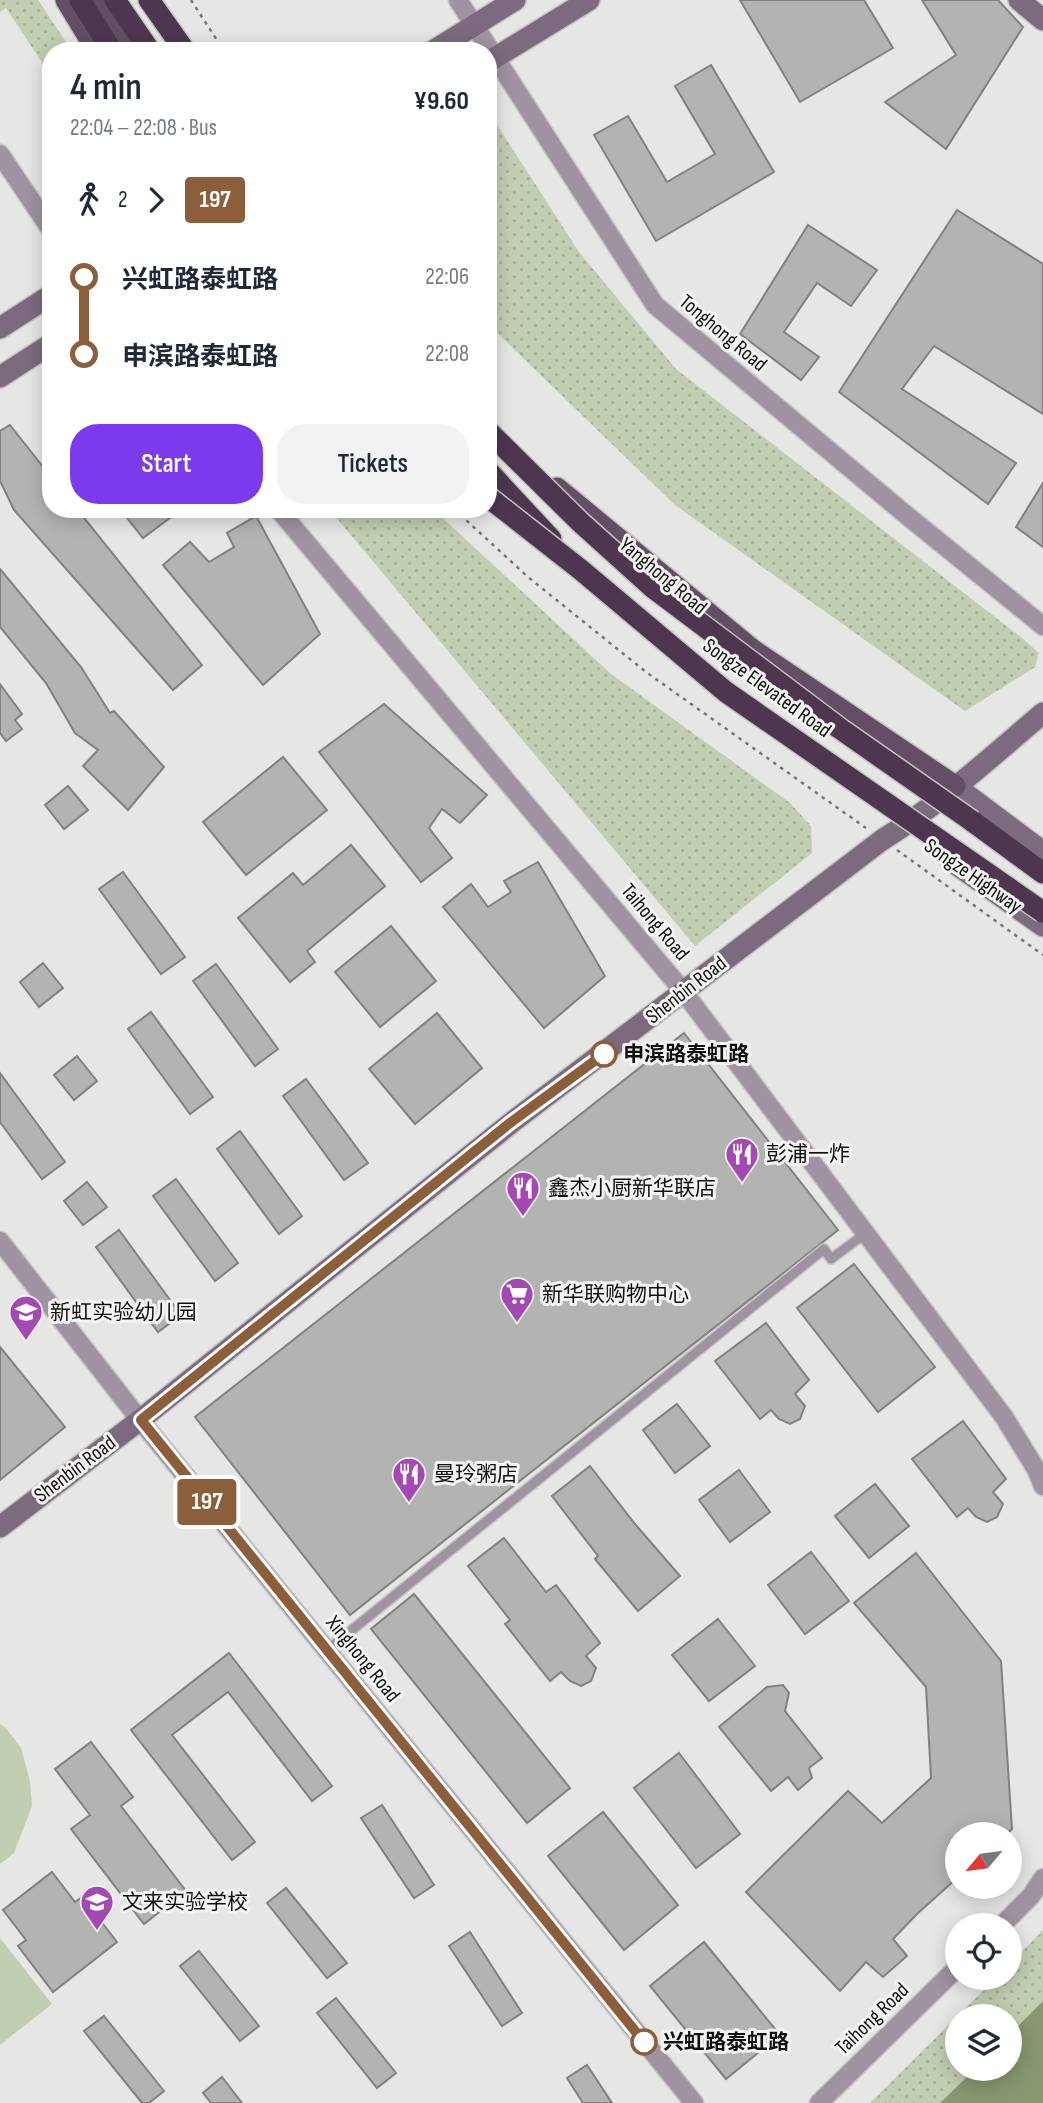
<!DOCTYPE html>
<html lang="en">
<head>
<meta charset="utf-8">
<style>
	body { margin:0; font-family:"Sofia Sans Condensed","Noto Sans SC",sans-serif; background:#f2f2f3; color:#1f2937; height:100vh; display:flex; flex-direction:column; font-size:26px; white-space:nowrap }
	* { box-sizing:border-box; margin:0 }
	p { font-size:23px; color:#747a83 }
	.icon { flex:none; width:38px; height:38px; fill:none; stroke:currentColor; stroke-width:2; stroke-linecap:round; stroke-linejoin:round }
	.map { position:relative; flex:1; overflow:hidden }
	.drawer { position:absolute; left:42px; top:42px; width:455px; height:476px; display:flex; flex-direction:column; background:#fff; border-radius:28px; box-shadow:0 4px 18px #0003 }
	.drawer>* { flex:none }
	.badge { padding:0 14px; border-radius:5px; font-size:24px; line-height:46px }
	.needle { width:46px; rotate:241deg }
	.tools { position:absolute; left:945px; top:1822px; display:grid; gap:14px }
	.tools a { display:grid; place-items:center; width:77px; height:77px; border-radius:50%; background:#fff; box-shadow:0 4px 18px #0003; font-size:35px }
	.map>.badge { position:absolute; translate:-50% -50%; box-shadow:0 0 0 4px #fff }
	.legs { display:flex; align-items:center; gap:10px; height:77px; padding:0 28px; font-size:23px }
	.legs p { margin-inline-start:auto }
	.overview { display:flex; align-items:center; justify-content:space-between; height:119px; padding:0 28px }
	h1 { font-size:38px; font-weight:600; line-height:52px }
	.cta { display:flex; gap:14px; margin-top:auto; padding:14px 28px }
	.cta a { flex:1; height:80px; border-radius:28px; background:#7c3aed; color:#fff; font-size:28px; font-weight:600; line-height:80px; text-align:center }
	.cta a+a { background:#f2f2f3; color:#1f2937 }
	ul { padding:0 28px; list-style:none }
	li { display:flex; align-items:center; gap:24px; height:77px; font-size:26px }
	li i { display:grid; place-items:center; width:10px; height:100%; margin:0 9px; background:currentColor }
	li i::after { content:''; width:18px; height:18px; margin:-9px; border:5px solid; border-radius:50%; background:#fff }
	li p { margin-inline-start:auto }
	li:first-child i { background:linear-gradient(#0000 50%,currentColor 0) }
	li:last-child i { background:linear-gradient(currentColor 50%,#0000 0) }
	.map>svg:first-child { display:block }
</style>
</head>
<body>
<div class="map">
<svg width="1043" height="2103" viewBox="0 0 1043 2103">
	<defs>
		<pattern id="park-dots" width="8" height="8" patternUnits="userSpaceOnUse" patternTransform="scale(1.75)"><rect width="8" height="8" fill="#c2ceb1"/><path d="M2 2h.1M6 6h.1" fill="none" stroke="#a6b097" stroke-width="1.8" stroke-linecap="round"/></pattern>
	</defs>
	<rect width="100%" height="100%" fill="#e6e7e4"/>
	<g fill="url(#park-dots)">
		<path d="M 0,0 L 38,0 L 72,51 L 51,51 L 51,76 L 6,8 L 0,12 Z"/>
		<path d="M 488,124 L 497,125 L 579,252 L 676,369 L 1022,638 L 1039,653 L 1035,667 L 965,711 L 675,505 L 489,325 Z"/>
		<path d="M 329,509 L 433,509 L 611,674 L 790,803 L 811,826 L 812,853 L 695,946 Z"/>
		<path d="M 1043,1930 L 1043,2001 L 1010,2034 L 1010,2016 L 957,2016 L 957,2068 L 975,2069 L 940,2103 L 870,2103 L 996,1978 L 1010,1978 L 1010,1964 Z"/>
	</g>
	<g fill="#c2ceb1">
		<path d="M 0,1724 L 6,1728 L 21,1748 L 30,1781 L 32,1806 L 14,1853 L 0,1864 Z"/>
		<path d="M 0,1938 L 52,2004 L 0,2045 Z"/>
	</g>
	<path fill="#889670" d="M 1043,2001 L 1043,2103 L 940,2103 L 975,2069 L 1010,2068 L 1010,2034 Z"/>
	<g fill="#b3b4b1" stroke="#81827f" stroke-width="2">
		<path d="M 740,0 L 864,0 L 893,48 L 800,102 Z"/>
		<path d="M 922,0 L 998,0 L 1023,27 L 946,149 L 885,102 L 956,55 Z"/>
		<path d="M 711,65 L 774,172 L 656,241 L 594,135 L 628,116 L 667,182 L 715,154 L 675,86 Z"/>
		<path d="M 957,210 L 1043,264 L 1043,414 L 934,346 L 902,389 L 1016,463 L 988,504 L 839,392 Z"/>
		<path d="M 808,225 L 877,270 L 851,306 L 817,283 L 784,332 L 819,357 L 801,380 L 740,334 Z"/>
		<path d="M 10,425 L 51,477 L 51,509 L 77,509 L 202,665 L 173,690 L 14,510 L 0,481 L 0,431 Z"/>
		<path d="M 1043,483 L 1043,547 L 1016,527 Z"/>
		<path d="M 120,509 L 182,509 L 143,538 Z"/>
		<path d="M 256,516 L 320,634 L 263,685 L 163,565 L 190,542 L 209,562 L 234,547 L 227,533 Z"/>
		<path d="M 0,569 L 81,667 L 110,713 L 114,711 L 164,767 L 128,810 L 83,766 L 98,750 L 75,733 L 46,683 L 0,627 Z"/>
		<path d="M 0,684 L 22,714 L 15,720 L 22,729 L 6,741 L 0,733 Z"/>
		<path d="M 384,704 L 487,795 L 460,823 L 442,809 L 429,828 L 452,858 L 421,882 L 319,752 Z"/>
		<path d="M 283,757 L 327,810 L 246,875 L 203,822 Z"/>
		<path d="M 68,786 L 88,810 L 64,829 L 45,805 Z"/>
		<path d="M 351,845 L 385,886 L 307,951 L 315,962 L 290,982 L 238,918 L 293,873 L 303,885 Z"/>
		<path d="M 538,862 L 605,976 L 544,1028 L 443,907 L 471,884 L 488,907 L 511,892 L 504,881 Z"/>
		<path d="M 123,872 L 185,957 L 161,974 L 99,889 Z"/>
		<path d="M 391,926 L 436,981 L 380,1027 L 335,972 Z"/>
		<path d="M 43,963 L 63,988 L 39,1007 L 20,982 Z"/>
		<path d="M 216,964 L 278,1049 L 255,1066 L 193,981 Z"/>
		<path d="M 151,1012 L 213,1097 L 190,1114 L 128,1029 Z"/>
		<path d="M 437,1013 L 482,1068 L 415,1124 L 369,1069 Z"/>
		<path d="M 684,1033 L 838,1230 L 350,1615 L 195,1417 Z"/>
		<path d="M 77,1056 L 97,1081 L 74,1100 L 54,1075 Z"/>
		<path d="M 0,1073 L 65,1162 L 42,1179 L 0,1122 Z"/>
		<path d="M 306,1079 L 368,1163 L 344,1180 L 283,1096 Z"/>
		<path d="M 240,1131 L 302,1216 L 279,1234 L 217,1149 Z"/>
		<path d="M 176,1179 L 238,1263 L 215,1281 L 153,1196 Z"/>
		<path d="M 87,1182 L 107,1207 L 83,1225 L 64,1201 Z"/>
		<path d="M 119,1230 L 181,1315 L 158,1332 L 96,1247 Z"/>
		<path d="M 854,1264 L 935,1367 L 878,1412 L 797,1308 Z"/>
		<path d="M 766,1323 L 809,1380 L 795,1394 L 805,1406 L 800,1419 L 790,1424 L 779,1419 L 771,1410 L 760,1419 L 715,1361 Z"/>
		<path d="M 0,1347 L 65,1427 L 0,1480 Z"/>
		<path d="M 677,1404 L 710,1446 L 675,1473 L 643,1430 Z"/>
		<path d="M 963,1421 L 1006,1479 L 993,1492 L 1003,1504 L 997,1517 L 987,1522 L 976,1517 L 968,1508 L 957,1517 L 912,1459 Z"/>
		<path d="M 590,1466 L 635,1524 L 680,1576 L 638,1611 L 595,1559 L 598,1556 L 552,1496 Z"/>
		<path d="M 739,1470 L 770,1512 L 730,1542 L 699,1500 Z"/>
		<path d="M 875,1484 L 909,1526 L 869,1558 L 835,1516 Z"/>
		<path d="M 504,1538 L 546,1592 L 556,1585 L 600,1643 L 586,1656 L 596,1668 L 591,1681 L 581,1686 L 570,1681 L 561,1672 L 550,1681 L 505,1624 L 510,1620 L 468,1566 Z"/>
		<path d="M 811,1552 L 849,1601 L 805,1634 L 768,1585 Z"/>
		<path d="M 916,1553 L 1001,1661 L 1012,1829 L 1007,1834 L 957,1834 L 957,1878 L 917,1914 L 893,1939 L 907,1956 L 883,1977 L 866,1962 L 840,1991 L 746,1892 L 848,1791 L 882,1823 L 931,1778 L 926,1687 L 854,1603 Z"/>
		<path d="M 414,1594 L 570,1788 L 527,1823 L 371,1629 Z"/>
		<path d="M 718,1619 L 755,1666 L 709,1701 L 672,1655 Z"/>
		<path d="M 229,1653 L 332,1786 L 312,1801 L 228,1692 L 172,1735 L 255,1842 L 232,1860 L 131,1730 Z"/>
		<path d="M 783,1685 L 789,1693 L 785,1711 L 822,1758 L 809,1768 L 812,1778 L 798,1790 L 788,1777 L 771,1791 L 719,1727 L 767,1687 Z"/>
		<path d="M 91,1742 L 133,1797 L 121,1806 L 186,1891 L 144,1924 L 71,1829 L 90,1815 L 55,1769 Z"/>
		<path d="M 679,1753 L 740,1834 L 696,1868 L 634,1788 Z"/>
		<path d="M 382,1805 L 434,1885 L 414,1898 L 361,1818 Z"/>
		<path d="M 603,1812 L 678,1905 L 624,1950 L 548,1856 Z"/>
		<path d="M 52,1872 L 75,1902 L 82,1897 L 117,1942 L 53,1992 L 18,1946 L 26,1940 L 3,1910 Z"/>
		<path d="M 286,1888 L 347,1963 L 327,1978 L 267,1903 Z"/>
		<path d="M 470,1932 L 522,2013 L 502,2026 L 449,1946 Z"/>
		<path d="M 704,1942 L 780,2035 L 726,2079 L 650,1986 Z"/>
		<path d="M 199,1951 L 259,2026 L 240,2041 L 180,1966 Z"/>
		<path d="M 336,1998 L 396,2073 L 377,2088 L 317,2013 Z"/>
		<path d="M 104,2016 L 164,2091 L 149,2103 L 142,2103 L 84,2031 Z"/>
		<path d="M 587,2065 L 612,2103 L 583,2103 L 567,2078 Z"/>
		<path d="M 222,2077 L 242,2103 L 211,2103 L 203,2093 Z"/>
	</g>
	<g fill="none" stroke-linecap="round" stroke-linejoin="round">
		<defs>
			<path id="lane" d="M 327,1650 L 824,1249 L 831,1259 L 866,1233"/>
			<g id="street">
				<path d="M 458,0 L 655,305 L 905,514 L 1043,626"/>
				<path d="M 0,154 L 51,230"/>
				<path d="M 278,509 L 683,991 L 1004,1417 L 1036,1469 L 1043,1486"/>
				<path d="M 0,1241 L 140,1420 L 694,2103"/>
				<path d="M 1002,1925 L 1031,1896 L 1043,1878"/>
				<path d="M 819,2103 L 957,1968"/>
			</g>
			<g id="secondary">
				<path d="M 1019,0 L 1043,20"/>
				<path d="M 433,51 L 515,0"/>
				<path d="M 488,62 L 589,0"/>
				<path d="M 0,328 L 51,295"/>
				<path d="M 0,377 L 51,344"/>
				<path d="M 955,786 L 1043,852"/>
				<path d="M 950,860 L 1043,926"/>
				<path d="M 0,1527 L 140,1420 L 511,1123 L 882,840 C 940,804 991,757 1043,713"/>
			</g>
			<g id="primary">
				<path d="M 66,0 L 97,51"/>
				<path d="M 97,0 L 129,51"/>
				<path d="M 557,488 L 753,650 L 955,786"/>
			</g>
			<g id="highway">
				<path d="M 80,0 L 112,51"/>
				<path d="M 115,0 L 150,51"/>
				<path d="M 149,0 L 185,51"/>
				<path d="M 488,471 L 551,539"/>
				<path d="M 972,821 L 1043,873"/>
			</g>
		</defs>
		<use href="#lane" stroke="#c4c5c2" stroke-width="12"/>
		<use href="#street" stroke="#c4c5c2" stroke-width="21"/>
		<use href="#secondary" stroke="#c4c5c2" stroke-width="24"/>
		<use href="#primary" stroke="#c4c5c2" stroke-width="24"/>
		<use href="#highway" stroke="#c4c5c2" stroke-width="24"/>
		<g stroke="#757675" stroke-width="2.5" stroke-dasharray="3.5 5" stroke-linecap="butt">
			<path d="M 191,0 L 224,51"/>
			<path d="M 454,509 L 528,577 L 646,672 L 866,828"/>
			<path d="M 897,850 L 1043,955"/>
		</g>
		<use href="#lane" stroke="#9f92a1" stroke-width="9"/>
		<use href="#street" stroke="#9f92a1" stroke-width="18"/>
		<use href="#secondary" stroke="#7c6a7f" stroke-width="21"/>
		<use href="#primary" stroke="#634e66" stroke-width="21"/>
		<use href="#highway" stroke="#4e3651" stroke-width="21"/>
		<defs>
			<g id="highway-bridge">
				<path d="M 488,431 L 580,522 L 652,587 L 839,728 L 972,821"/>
				<path d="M 488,497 L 581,570 L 726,692 L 1043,912"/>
			</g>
		</defs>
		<use href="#highway-bridge" stroke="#c4c5c2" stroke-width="24" stroke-linecap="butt"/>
		<use href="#highway-bridge" stroke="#4e3651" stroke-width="21"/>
	</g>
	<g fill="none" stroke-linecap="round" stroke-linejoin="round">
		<defs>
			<path id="line-1" d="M 604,1054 L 510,1123 L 141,1420 L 644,2042"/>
		</defs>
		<use href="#line-1" stroke="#fff" stroke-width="16"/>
		<use href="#line-1" stroke="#8b5e3c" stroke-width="10"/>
	</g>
	<defs>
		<symbol id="restaurant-pin" viewBox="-11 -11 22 30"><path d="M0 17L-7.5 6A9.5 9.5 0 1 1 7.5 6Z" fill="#a448b3" stroke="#f3f4f1"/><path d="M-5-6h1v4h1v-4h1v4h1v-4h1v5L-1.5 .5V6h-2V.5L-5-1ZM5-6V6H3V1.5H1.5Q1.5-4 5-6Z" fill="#fff"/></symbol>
		<symbol id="supermarket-pin" viewBox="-11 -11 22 30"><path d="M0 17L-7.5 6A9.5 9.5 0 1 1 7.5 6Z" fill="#a448b3" stroke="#f3f4f1"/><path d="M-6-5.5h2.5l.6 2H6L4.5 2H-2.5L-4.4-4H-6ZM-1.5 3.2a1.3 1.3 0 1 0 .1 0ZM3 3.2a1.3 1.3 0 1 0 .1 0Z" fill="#fff"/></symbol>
		<symbol id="school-pin" viewBox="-11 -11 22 30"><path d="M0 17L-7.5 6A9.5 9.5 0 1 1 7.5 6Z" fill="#a448b3" stroke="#f3f4f1"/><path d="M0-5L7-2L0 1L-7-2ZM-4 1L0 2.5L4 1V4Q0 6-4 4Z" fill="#fff"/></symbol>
	</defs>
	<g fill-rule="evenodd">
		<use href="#restaurant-pin" x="723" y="1135" width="38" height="52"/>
		<use href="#restaurant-pin" x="504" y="1169" width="38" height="52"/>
		<use href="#supermarket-pin" x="498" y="1275" width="38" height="52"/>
		<use href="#school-pin" x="7" y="1293" width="38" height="52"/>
		<use href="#restaurant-pin" x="390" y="1455" width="38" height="52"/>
		<use href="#school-pin" x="78" y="1883" width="38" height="52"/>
	</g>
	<g fill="#fff" stroke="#8b5e3c" stroke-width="3.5">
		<circle cx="604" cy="1054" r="12"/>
		<circle cx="644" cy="2042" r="12"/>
	</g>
	<g text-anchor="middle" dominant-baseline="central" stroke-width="6" stroke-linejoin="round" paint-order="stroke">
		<g font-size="21" fill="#0f100f" stroke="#f3f4f1">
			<text transform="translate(723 333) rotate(40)">Tonghong Road</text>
			<text transform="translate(663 576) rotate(40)">Yanghong Road</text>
			<text transform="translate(767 688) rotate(36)">Songze Elevated Road</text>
			<text transform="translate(973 876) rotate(35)">Songze Highway</text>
			<text transform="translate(655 922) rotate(50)">Taihong Road</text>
			<text transform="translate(686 990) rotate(-38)">Shenbin Road</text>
			<text transform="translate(75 1469) rotate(-37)">Shenbin Road</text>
			<text transform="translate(363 1659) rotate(51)">Xinghong Road</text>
			<text transform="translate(872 2019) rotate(-44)">Taihong Road</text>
		</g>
		<g font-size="21" font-weight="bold" fill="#0f100f" stroke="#f3f4f1" text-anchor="start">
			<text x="623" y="1054">申滨路泰虹路</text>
			<text x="663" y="2042">兴虹路泰虹路</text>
		</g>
		<g font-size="21" fill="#0f100f" stroke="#f3f4f1" text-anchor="start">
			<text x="766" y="1154">彭浦一炸</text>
			<text x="548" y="1188">鑫杰小厨新华联店</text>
			<text x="542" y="1294">新华联购物中心</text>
			<text x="50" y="1312">新虹实验幼儿园</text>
			<text x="434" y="1474">曼玲粥店</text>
			<text x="122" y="1902">文来实验学校</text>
		</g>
	</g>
</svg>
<div class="tools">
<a><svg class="needle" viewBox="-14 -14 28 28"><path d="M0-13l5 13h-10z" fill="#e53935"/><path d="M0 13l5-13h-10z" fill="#747a83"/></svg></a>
<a><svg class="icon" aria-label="locate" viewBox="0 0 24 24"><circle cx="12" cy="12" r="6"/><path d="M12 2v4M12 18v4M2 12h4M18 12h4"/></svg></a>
<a><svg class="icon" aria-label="layers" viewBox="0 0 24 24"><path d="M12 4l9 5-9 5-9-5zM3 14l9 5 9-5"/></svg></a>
</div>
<b class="badge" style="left:207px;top:1502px;background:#8b5e3c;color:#fff">197</b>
<section class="drawer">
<div class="overview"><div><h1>4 min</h1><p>22:04 – 22:08 · Bus</p></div><b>¥9.60</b></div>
<div class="legs"><svg class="icon" aria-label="walk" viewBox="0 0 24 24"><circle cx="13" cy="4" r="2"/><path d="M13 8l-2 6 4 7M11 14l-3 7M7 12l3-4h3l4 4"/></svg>2<svg class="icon" aria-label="forward" viewBox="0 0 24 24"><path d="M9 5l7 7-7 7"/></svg><b class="badge" style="background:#8b5e3c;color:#fff">197</b></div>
<ul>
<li><i style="color:#8b5e3c"></i><b>兴虹路泰虹路</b><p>22:06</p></li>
<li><i style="color:#8b5e3c"></i><b>申滨路泰虹路</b><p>22:08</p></li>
</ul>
<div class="cta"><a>Start</a><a>Tickets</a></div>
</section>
</div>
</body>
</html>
